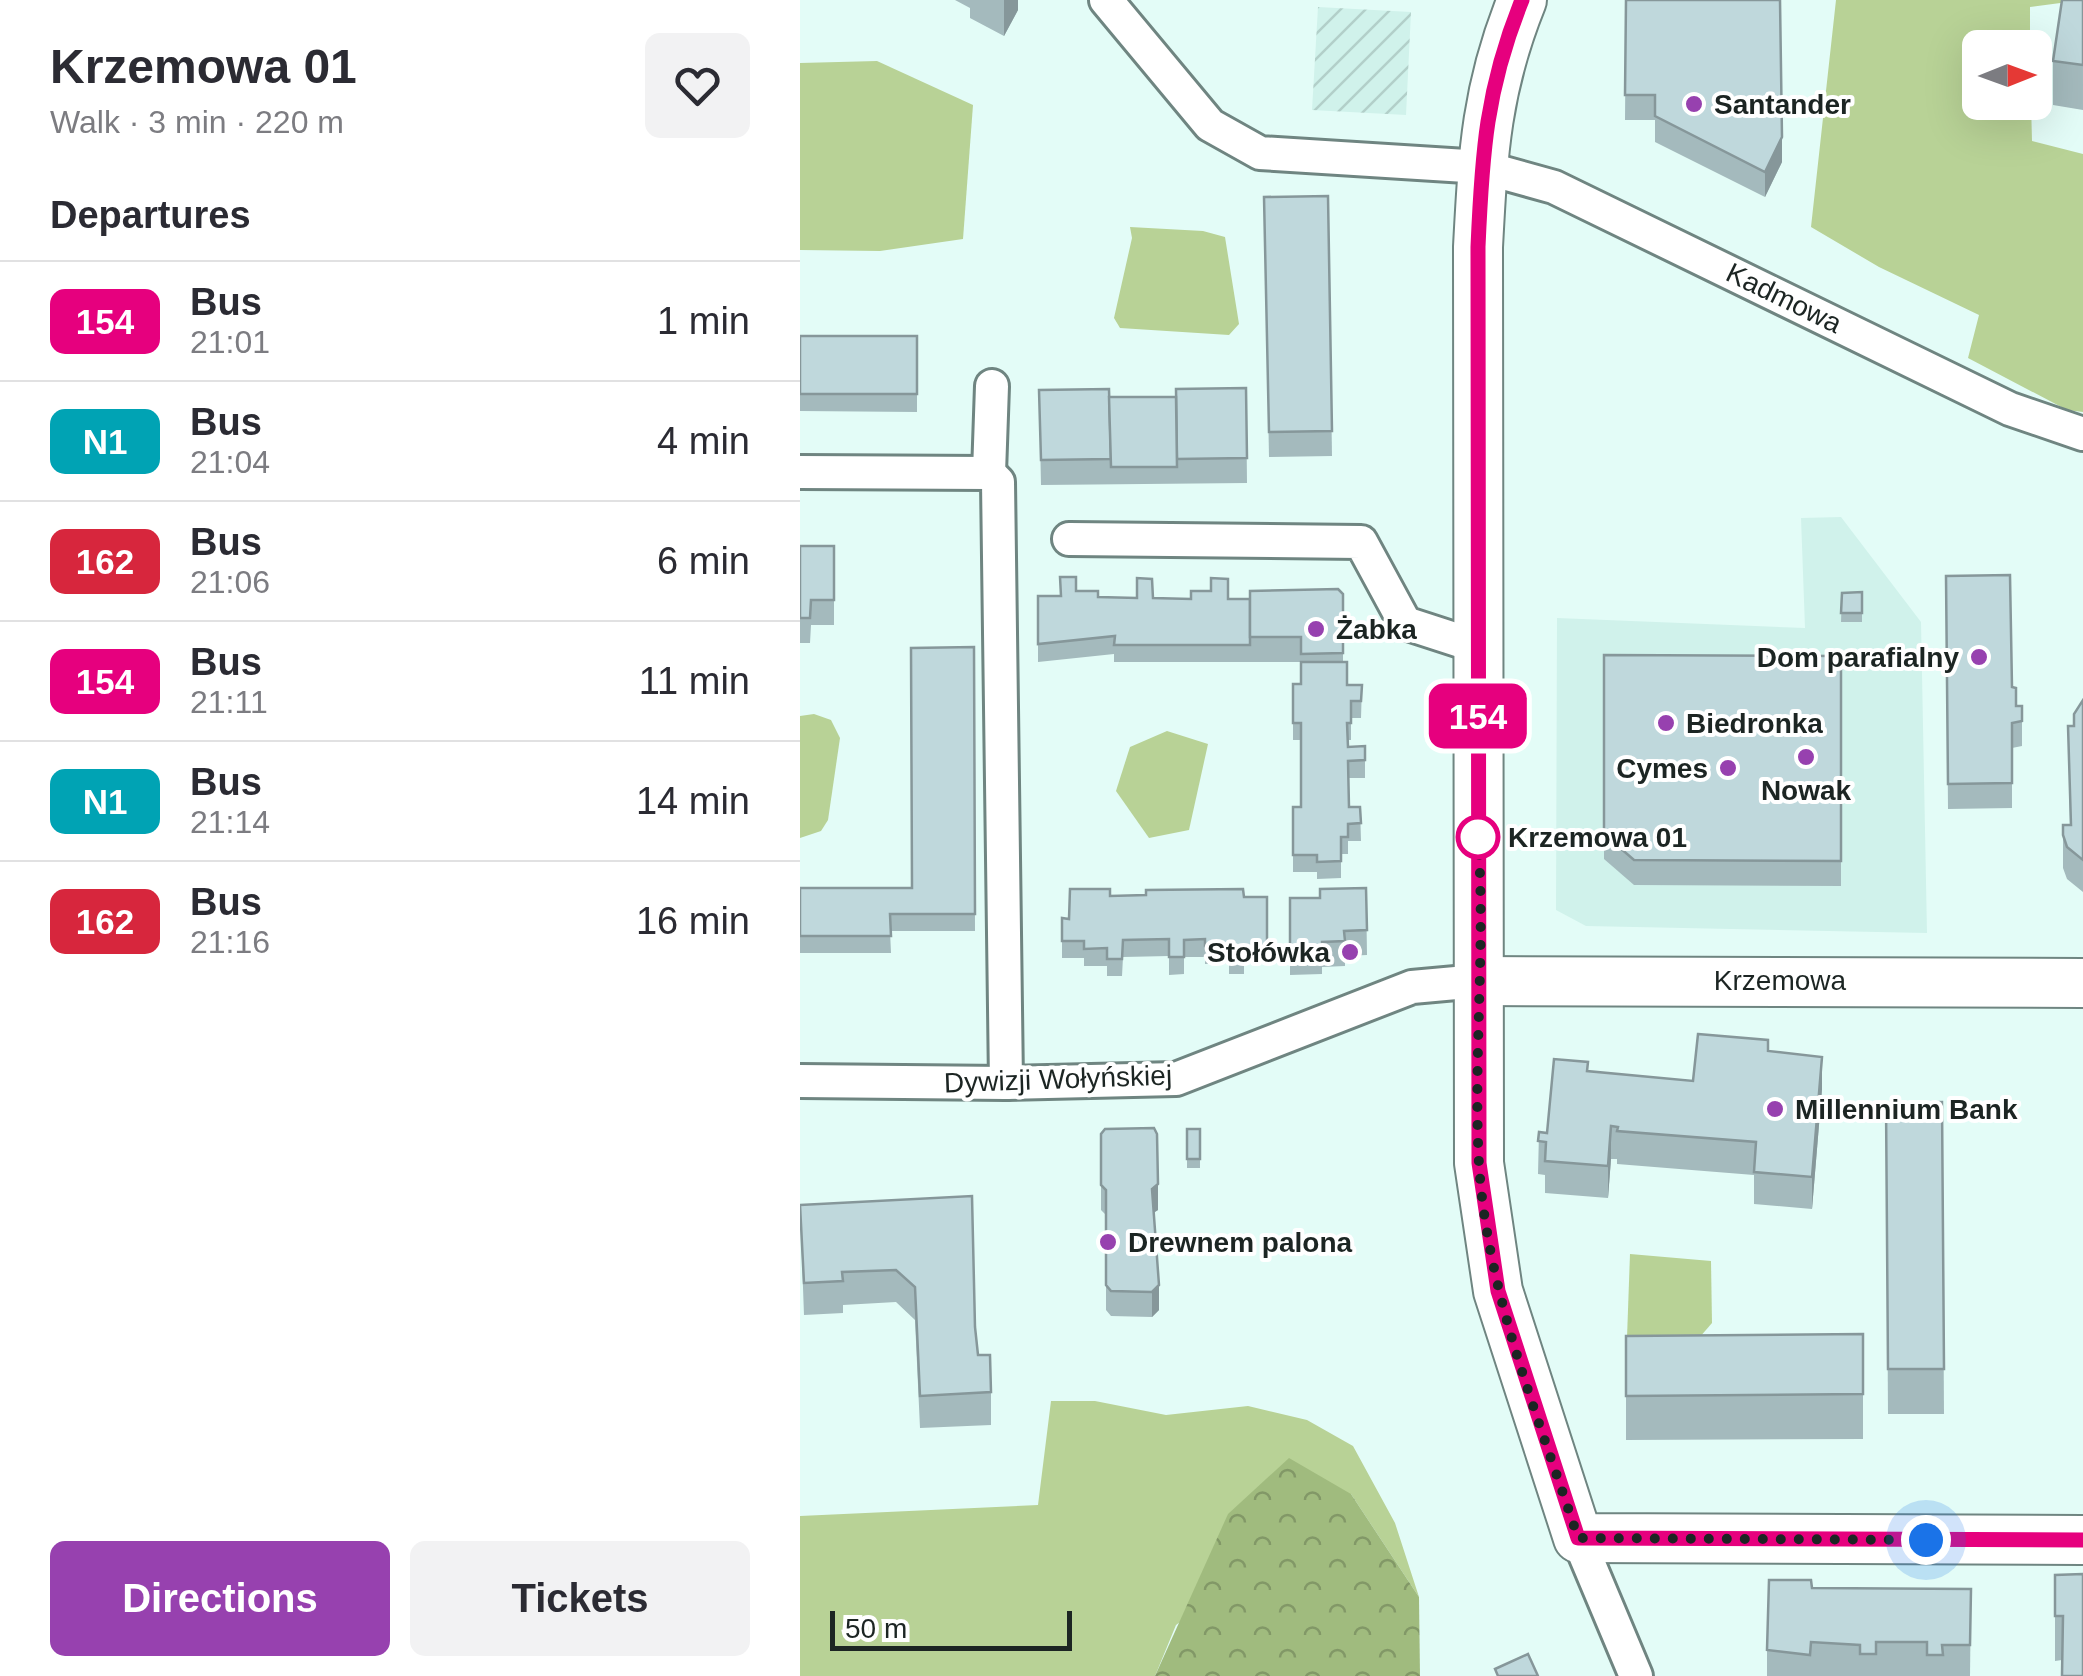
<!DOCTYPE html>
<html lang="en">
<head>
<meta charset="utf-8">
<style>
	body { margin:0; font-family:Helvetica,sans-serif; background:#f2f2f3; color:#2b2b33; height:100vh; display:flex; flex-direction:column; font-size:38px; white-space:nowrap }
	* { box-sizing:border-box; margin:0 }
	p { font-size:32px; color:#7c7c81 }
	.icon { flex:none; width:55px; height:55px; fill:none; stroke:currentColor; stroke-width:2; stroke-linecap:round; stroke-linejoin:round }
	.map { position:relative; flex:1; overflow:hidden }
	.sheet { display:flex; flex-direction:column; background:#fff; width:800px }
	.sheet>* { flex:none }
	.badge { padding:0 20px; border-radius:15px; font-size:35px; line-height:65px }
	.needle { width:65px; rotate:89deg }
	.controls { position:absolute; left:1162px; top:30px; display:grid; gap:20px }
	.controls a { display:grid; place-items:center; width:90px; height:90px; border-radius:15px; background:#fff; box-shadow:0 10px 40px #0002; font-size:50px }
	.scale { position:absolute; left:30px; bottom:25px; width:242px; box-sizing:border-box; padding-left:10px; border:5px solid #1c2523; border-top:0; font-size:28px; line-height:35px; white-space:nowrap; color:#1c2523; -webkit-text-stroke:8px #fff; paint-order:stroke }
	.you { position:absolute; width:50px; height:50px; margin:-25px; border:8px solid #fff; border-radius:50%; background:#1a73e8; box-shadow:0 0 0 15px #1a73e833 }
	.map>.badge { position:absolute; translate:-50% -50%; box-shadow:0 0 0 5px #fff }
	h2 { padding:0 50px; font-size:38px; line-height:90px }
	.round { display:grid; place-items:center; flex:none; width:105px; height:105px; border-radius:15px; background:#f2f2f3 }
	.summary { display:flex; align-items:center; justify-content:space-between; height:170px; padding:0 50px }
	h1 { font-size:48px; font-weight:600; line-height:75px }
	.action { display:flex; gap:20px; margin-top:auto; padding:20px 50px }
	.action a { flex:1; height:115px; border-radius:15px; background:#9741af; color:#fff; font-size:40px; font-weight:600; line-height:115px; text-align:center }
	.action a+a { background:#f2f2f3; color:#2b2b33 }
	ul { padding:0; list-style:none }
	li { display:flex; align-items:center; gap:30px; height:120px; padding:0 50px; border-top:2px solid #e1e1e2 }
	li div { flex:1 }
	li b { display:block; font-size:38px }
	li em { font-style:normal }
	li .badge { min-width:110px; font-weight:700; text-align:center }
	main { display:flex; flex:1; min-height:0 }
	.map>svg:first-child { display:block }
</style>
</head>
<body>
<main>
<section class="sheet">
<div class="summary"><div><h1>Krzemowa 01</h1><p>Walk · 3 min · 220 m</p></div><a class="round"><svg class="icon" aria-label="heart" viewBox="0 0 24 24"><path d="M12 20l-8-8c-3-5 5-10 8-4 3-6 11-1 8 4z"/></svg></a></div>
<h2>Departures</h2>
<ul>
<li><span class="badge" style="background:#e6007e;color:#fff">154</span><div><b>Bus</b><p>21:01</p></div><em>1 min</em></li>
<li><span class="badge" style="background:#00a3b4;color:#fff">N1</span><div><b>Bus</b><p>21:04</p></div><em>4 min</em></li>
<li><span class="badge" style="background:#d7263d;color:#fff">162</span><div><b>Bus</b><p>21:06</p></div><em>6 min</em></li>
<li><span class="badge" style="background:#e6007e;color:#fff">154</span><div><b>Bus</b><p>21:11</p></div><em>11 min</em></li>
<li><span class="badge" style="background:#00a3b4;color:#fff">N1</span><div><b>Bus</b><p>21:14</p></div><em>14 min</em></li>
<li><span class="badge" style="background:#d7263d;color:#fff">162</span><div><b>Bus</b><p>21:16</p></div><em>16 min</em></li>
</ul>
<div class="action"><a>Directions</a><a>Tickets</a></div>
</section>
<div class="map">
<svg width="1283" height="1676" viewBox="0 0 1283 1676">
	<defs>
		<pattern id="industrial-furrows" width="10" height="10" patternUnits="userSpaceOnUse" patternTransform="scale(2.5)"><rect width="10" height="10" fill="#d0f2eb"/><path d="M-1 1l2-2M0 10L10 0M9 11l2-2" fill="none" stroke="#b2cfc9"/></pattern>
		<pattern id="forest-crowns" width="20" height="18" patternUnits="userSpaceOnUse" patternTransform="scale(2.5)"><rect width="20" height="18" fill="#a0bb7e"/><path d="M2 6a3 3 0 1 1 6 0M12 15a3 3 0 1 1 6 0" fill="none" stroke="#829867"/></pattern>
	</defs>
	<rect width="100%" height="100%" fill="#e3fcf7"/>
	<path fill="#d0f2eb" d="M 1041,517 L 1121,622 L 1127,933 L 786,926 L 756,910 L 757,618 L 1005,628 L 1001,518 Z"/>
	<path fill="url(#industrial-furrows)" d="M 518,7 L 611,12 L 606,115 L 512,110 Z"/>
	<g fill="#b8d296">
		<path d="M 1036,0 L 1283,0 L 1230,7 L 1230,47 L 1180,48 L 1180,102 L 1231,103 L 1232,141 L 1283,154 L 1283,412 L 1267,410 L 1168,358 L 1179,315 L 1079,267 L 1011,227 Z"/>
		<path d="M 77,61 L 173,105 L 163,239 L 80,251 L 0,250 L 0,63 Z"/>
		<path d="M 330,227 L 403,231 L 425,237 L 439,324 L 429,335 L 320,328 L 314,318 L 332,238 Z"/>
		<path d="M 14,714 L 31,720 L 40,738 L 28,820 L 21,831 L 0,838 L 0,716 Z"/>
		<path d="M 367,731 L 408,744 L 389,830 L 349,838 L 316,791 L 330,747 Z"/>
		<path d="M 830,1254 L 911,1261 L 912,1323 L 899,1338 L 827,1338 Z"/>
		<path d="M 251,1401 L 295,1401 L 366,1415 L 448,1406 L 507,1420 L 553,1446 L 595,1523 L 619,1597 L 551,1494 L 376,1625 L 355,1676 L 0,1676 L 0,1516 L 238,1505 Z"/>
	</g>
	<path fill="url(#forest-crowns)" d="M 489,1458 L 551,1494 L 619,1597 L 620,1676 L 355,1676 L 428,1514 Z"/>
	<g fill="none" stroke-linecap="round" stroke-linejoin="round">
		<defs>
			<g id="street">
				<path d="M 306,0 L 410,125 L 460,153 L 682,167 L 754,187 L 1210,409 L 1283,434"/>
				<path d="M 0,472 L 189,473 L 198,482 L 206,1083"/>
				<path d="M 189,473 L 192,386"/>
				<path d="M 269,539 L 561,542 L 605,623 L 679,647"/>
				<path d="M 0,1081 L 206,1083 L 376,1079 L 612,987 L 678,981"/>
				<path d="M 778,1538 L 836,1676"/>
			</g>
			<g id="secondary">
				<path d="M 722,0 C 686,89 683,153 678,247 L 679,1163 L 698,1291 L 778,1538 L 1283,1540"/>
				<path d="M 678,981 L 1283,983"/>
			</g>
		</defs>
		<use href="#street" stroke="#6f8581" stroke-width="38"/>
		<use href="#secondary" stroke="#6f8581" stroke-width="52"/>
		<use href="#street" stroke="#fff" stroke-width="32"/>
		<use href="#secondary" stroke="#fff" stroke-width="48"/>
	</g>
	<g fill="#a4babd">
		<path d="M 155,0 L 218,0 L 218,10 L 204,36 L 170,18 L 170,8 Z"/>
		<path d="M 826,0 L 982,162 L 965,197 L 855,142 L 855,120 L 825,120 Z"/>
		<path d="M 1283,0 L 1283,110 L 1253,105 L 1253,61 Z"/>
		<path d="M 528,196 L 532,456 L 469,457 L 464,197 Z"/>
		<path d="M 0,336 L 117,336 L 117,412 L 0,411 Z"/>
		<path d="M 446,388 L 447,483 L 241,485 L 239,390 L 309,397 L 376,397 Z"/>
		<path d="M 0,546 L 34,546 L 34,625 L 11,625 L 10,643 L 0,643 Z"/>
		<path d="M 1146,576 L 1212,687 L 1216,706 L 1222,706 L 1222,746 L 1212,748 L 1212,808 L 1148,809 Z"/>
		<path d="M 276,591 L 298,597 L 391,599 L 450,599 L 543,594 L 543,662 L 547,685 L 562,685 L 561,718 L 551,718 L 551,740 L 547,740 L 548,747 L 565,746 L 565,778 L 548,778 L 549,807 L 560,807 L 561,841 L 548,841 L 548,854 L 541,854 L 541,878 L 517,879 L 517,872 L 493,872 L 493,807 L 501,807 L 501,740 L 493,740 L 493,684 L 501,684 L 501,662 L 314,662 L 314,654 L 238,662 L 238,596 L 260,596 Z"/>
		<path d="M 1062,592 L 1062,622 L 1041,622 L 1042,593 Z"/>
		<path d="M 174,647 L 175,931 L 90,931 L 91,953 L 0,953 L 0,888 L 112,888 Z"/>
		<path d="M 804,655 L 1041,656 L 1041,886 L 834,885 L 804,859 Z"/>
		<path d="M 1283,700 L 1283,892 L 1267,879 L 1263,868 L 1263,825 L 1270,825 L 1268,726 L 1274,726 Z"/>
		<path d="M 566,888 L 567,955 L 545,956 L 545,966 L 522,967 L 522,974 L 490,975 L 490,898 L 520,898 Z"/>
		<path d="M 310,896 L 467,897 L 467,964 L 444,964 L 444,974 L 429,974 L 429,963 L 405,964 L 405,957 L 384,957 L 384,974 L 369,975 L 369,956 L 323,957 L 322,976 L 307,976 L 307,966 L 284,966 L 284,958 L 262,958 L 262,918 L 269,919 Z"/>
		<path d="M 968,1051 L 1022,1089 L 1012,1209 L 954,1204 L 954,1175 L 817,1164 L 817,1159 L 811,1159 L 808,1198 L 745,1193 L 745,1175 L 738,1174 L 739,1132 L 747,1133 L 788,1071 L 893,1081 Z"/>
		<path d="M 1142,1102 L 1144,1414 L 1088,1414 L 1086,1103 Z"/>
		<rect x="387" y="1129" width="13" height="39"/>
		<path d="M 301,1134 L 358,1210 L 354,1212 L 359,1310 L 352,1317 L 311,1316 L 306,1310 L 306,1215 L 301,1210 Z"/>
		<path d="M 172,1196 L 175,1327 L 178,1355 L 191,1392 L 191,1425 L 120,1428 L 115,1320 L 96,1302 L 43,1305 L 43,1313 L 4,1315 L 0,1205 Z"/>
		<path d="M 1063,1334 L 1063,1439 L 826,1440 L 826,1336 Z"/>
		<path d="M 1283,1574 L 1262,1660 L 1255,1661 L 1255,1575 Z"/>
		<path d="M 1012,1588 L 1171,1589 L 1170,1676 L 967,1676 L 967,1650 Z"/>
	</g>
	<g fill="#86979a">
		<path d="M 204,0 L 218,0 L 218,10 L 204,36 Z"/>
		<path d="M 982,137 L 982,162 L 965,197 L 965,172 Z"/>
		<path d="M 1022,1057 L 1022,1089 L 1012,1209 L 1012,1177 Z"/>
		<path d="M 811,1126 L 811,1159 L 808,1198 L 808,1166 Z"/>
		<path d="M 358,1184 L 358,1210 L 352,1214 L 352,1189 Z"/>
		<path d="M 359,1285 L 359,1310 L 352,1317 L 352,1292 Z"/>
	</g>
	<g fill="#bfd8dc" stroke="#86979a" stroke-width="2.5">
		<path d="M 826,0 L 980,0 L 982,137 L 965,172 L 855,116 L 855,95 L 825,95 Z"/>
		<path d="M 1262,0 L 1283,0 L 1283,65 L 1253,61 Z"/>
		<path d="M 528,196 L 532,431 L 469,432 L 464,197 Z"/>
		<rect x="0" y="336" width="117" height="58"/>
		<path d="M 446,388 L 447,458 L 377,459 L 376,389 Z"/>
		<path d="M 309,389 L 311,459 L 241,460 L 239,390 Z"/>
		<path d="M 309,397 L 376,397 L 377,467 L 311,467 Z"/>
		<path d="M 0,546 L 34,546 L 34,600 L 11,600 L 10,618 L 0,618 Z"/>
		<path d="M 1210,575 L 1212,687 L 1216,688 L 1216,706 L 1222,706 L 1222,721 L 1212,723 L 1212,783 L 1148,784 L 1146,576 Z"/>
		<path d="M 260,577 L 276,577 L 276,591 L 298,591 L 298,597 L 337,598 L 337,578 L 352,579 L 353,598 L 391,599 L 391,591 L 411,591 L 411,578 L 428,579 L 428,599 L 450,599 L 450,645 L 314,645 L 315,636 L 238,644 L 238,596 L 261,596 Z"/>
		<path d="M 538,589 L 543,594 L 543,653 L 501,654 L 501,637 L 450,637 L 450,591 Z"/>
		<path d="M 1062,592 L 1062,613 L 1041,613 L 1042,593 Z"/>
		<path d="M 174,647 L 175,914 L 90,914 L 91,936 L 0,936 L 0,888 L 112,888 L 111,648 Z"/>
		<path d="M 804,655 L 1041,656 L 1041,861 L 834,860 L 804,834 Z"/>
		<path d="M 501,662 L 547,662 L 547,685 L 562,685 L 561,701 L 551,701 L 551,723 L 547,723 L 548,747 L 565,746 L 565,760 L 548,761 L 549,807 L 560,807 L 561,823 L 548,824 L 548,837 L 541,837 L 541,861 L 517,862 L 517,855 L 493,855 L 493,807 L 501,807 L 501,723 L 493,723 L 493,684 L 501,684 Z"/>
		<path d="M 1283,700 L 1283,860 L 1267,847 L 1263,835 L 1263,825 L 1271,825 L 1268,726 L 1274,726 L 1274,714 Z"/>
		<path d="M 566,888 L 567,930 L 544,931 L 545,941 L 522,942 L 522,949 L 490,950 L 490,898 L 520,898 L 520,889 Z"/>
		<path d="M 270,889 L 310,889 L 310,896 L 346,895 L 346,890 L 443,889 L 444,897 L 467,897 L 467,947 L 444,947 L 444,957 L 429,957 L 429,946 L 405,946 L 405,939 L 384,940 L 384,957 L 369,957 L 369,939 L 323,940 L 322,959 L 307,959 L 307,948 L 284,949 L 284,941 L 262,941 L 262,918 L 269,919 Z"/>
		<path d="M 898,1034 L 968,1040 L 968,1051 L 1022,1057 L 1012,1177 L 954,1172 L 956,1142 L 817,1131 L 818,1127 L 811,1126 L 808,1166 L 745,1161 L 746,1142 L 738,1141 L 739,1132 L 747,1133 L 754,1059 L 788,1062 L 787,1071 L 893,1081 Z"/>
		<path d="M 1142,1102 L 1144,1369 L 1088,1369 L 1086,1103 Z"/>
		<path d="M 354,1128 L 357,1134 L 358,1184 L 352,1189 L 359,1285 L 352,1292 L 311,1291 L 306,1285 L 306,1190 L 301,1185 L 301,1134 L 305,1129 Z"/>
		<rect x="387" y="1129" width="13" height="30"/>
		<path d="M 172,1196 L 175,1327 L 178,1355 L 190,1355 L 191,1392 L 120,1396 L 115,1287 L 96,1270 L 42,1272 L 43,1281 L 4,1283 L 0,1205 Z"/>
		<path d="M 1063,1334 L 1063,1394 L 826,1396 L 826,1336 Z"/>
		<path d="M 1283,1574 L 1283,1676 L 1262,1676 L 1263,1616 L 1255,1616 L 1255,1575 Z"/>
		<path d="M 969,1580 L 1011,1580 L 1012,1588 L 1171,1589 L 1170,1645 L 1142,1645 L 1143,1655 L 1127,1655 L 1127,1642 L 1076,1642 L 1076,1654 L 1060,1654 L 1060,1645 L 1011,1642 L 1010,1655 L 967,1650 Z"/>
		<path d="M 728,1654 L 738,1676 L 698,1676 L 695,1669 Z"/>
	</g>
	<g fill="none" stroke-linecap="round" stroke-linejoin="round">
		<defs>
			<path id="line" d="M 722,0 C 686,89 682,153 678,247 L 679,1163 L 698,1291 L 778,1538 L 1283,1540"/>
		</defs>
		<use href="#line" stroke="#fff" stroke-width="22"/>
		<use href="#line" stroke="#e6007e" stroke-width="15"/>
		<path stroke="#1c2523" stroke-width="10" stroke-dasharray="0 18" d="M 678,837 C 686,945 673,1055 679,1164 C 687,1293 738,1416 778,1538 L 1126,1540"/>
	</g>
	<g fill="#9741af" stroke="#fff" stroke-width="4">
		<circle cx="894" cy="104" r="10"/>
		<circle cx="516" cy="629" r="10"/>
		<circle cx="1179" cy="657" r="10"/>
		<circle cx="866" cy="723" r="10"/>
		<circle cx="1006" cy="757" r="10"/>
		<circle cx="928" cy="768" r="10"/>
		<circle cx="550" cy="952" r="10"/>
		<circle cx="975" cy="1109" r="10"/>
		<circle cx="308" cy="1242" r="10"/>
	</g>
	<circle fill="#fff" stroke="#e6007e" stroke-width="5" cx="678" cy="837" r="20"/>
	<g text-anchor="middle" dominant-baseline="central" stroke-width="8" stroke-linejoin="round" paint-order="stroke">
		<g font-size="28" font-weight="bold" fill="#1c2523" stroke="#fff" text-anchor="start">
			<text x="914" y="104">Santander</text>
			<text x="536" y="629">Żabka</text>
			<text x="1159" y="657" text-anchor="end">Dom parafialny</text>
			<text x="886" y="723">Biedronka</text>
			<text x="908" y="768" text-anchor="end">Cymes</text>
			<text x="1006" y="790" text-anchor="middle">Nowak</text>
			<text x="530" y="952" text-anchor="end">Stołówka</text>
			<text x="995" y="1109">Millennium Bank</text>
			<text x="328" y="1242">Drewnem palona</text>
		</g>
		<g font-size="28" fill="#1c2523" stroke="#fff">
			<text transform="translate(984 298) rotate(26)">Kadmowa</text>
			<text x="980" y="980">Krzemowa</text>
			<text transform="translate(258 1079) rotate(-2)">Dywizji Wołyńskiej</text>
		</g>
		<g font-size="28" font-weight="bold" fill="#1c2523" stroke="#fff" text-anchor="start">
			<text x="708" y="837">Krzemowa 01</text>
		</g>
	</g>
</svg>
<div class="controls">
<a><svg class="needle" viewBox="-14 -14 28 28"><path d="M0-13l5 13h-10z" fill="#e53935"/><path d="M0 13l5-13h-10z" fill="#7c7c81"/></svg></a>
</div>
<div class="scale">50 m</div>
<div class="you" style="left:1126px;top:1540px"></div>
<b class="badge" style="left:678px;top:716px;background:#e6007e;color:#fff">154</b>
</div>
</main>
</body>
</html>
